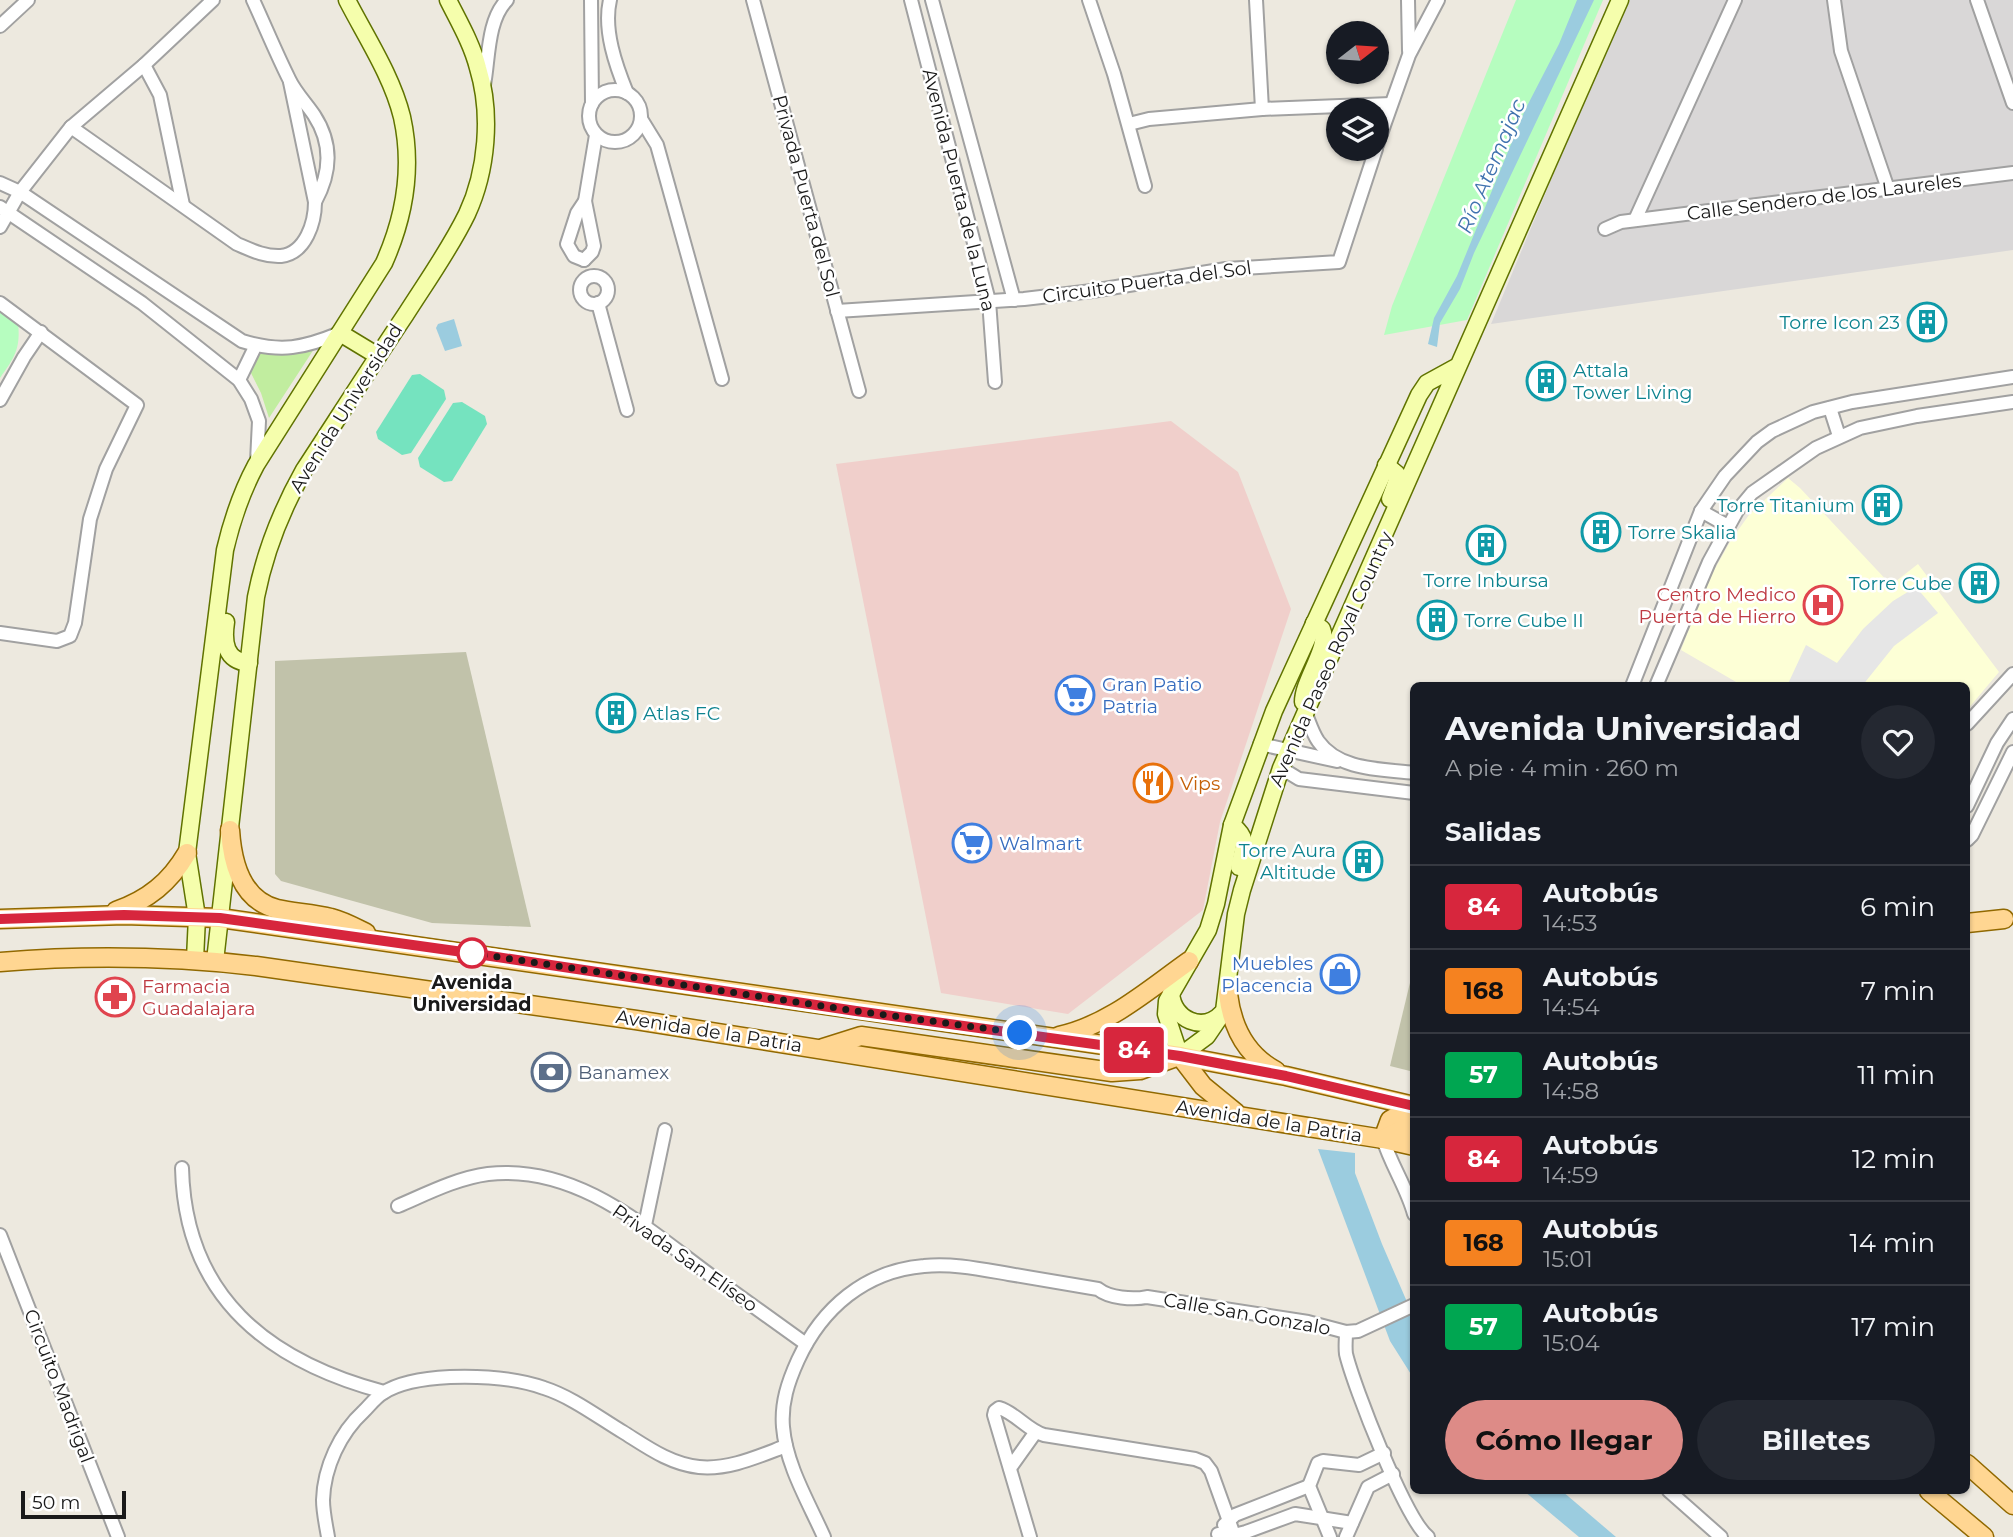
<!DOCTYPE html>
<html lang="es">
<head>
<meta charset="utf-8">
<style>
	body { margin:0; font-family:Montserrat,sans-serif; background:#242831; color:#f1f3f6; height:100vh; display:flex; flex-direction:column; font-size:26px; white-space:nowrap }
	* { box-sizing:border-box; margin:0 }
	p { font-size:23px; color:#9ea1a6 }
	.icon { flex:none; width:38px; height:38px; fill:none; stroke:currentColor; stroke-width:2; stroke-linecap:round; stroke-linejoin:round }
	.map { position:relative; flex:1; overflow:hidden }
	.drawer { position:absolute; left:1410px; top:682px; width:560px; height:812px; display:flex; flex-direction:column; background:#171b24; border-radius:10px; box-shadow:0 2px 5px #0004 }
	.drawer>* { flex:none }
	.badge { padding:0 14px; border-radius:5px; font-size:24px; line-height:46px }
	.needle { width:46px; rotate:73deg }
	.fabs { position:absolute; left:1326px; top:21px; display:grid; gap:14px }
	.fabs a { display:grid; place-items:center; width:63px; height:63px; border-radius:50%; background:#171b24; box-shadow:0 2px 5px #0004; font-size:35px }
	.scale { position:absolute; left:21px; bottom:18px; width:105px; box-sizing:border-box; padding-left:7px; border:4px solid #1a1a1a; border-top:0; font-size:19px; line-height:24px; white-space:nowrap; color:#1a1a1a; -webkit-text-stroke:5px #fff; paint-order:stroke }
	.you { position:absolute; width:35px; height:35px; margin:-18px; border:5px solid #fff; border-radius:50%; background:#1a73e8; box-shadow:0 0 0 10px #1a73e833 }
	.map>.badge { position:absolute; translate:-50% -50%; box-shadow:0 0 0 4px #fff }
	h2 { padding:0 35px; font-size:26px; line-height:63px }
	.round { display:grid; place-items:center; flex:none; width:74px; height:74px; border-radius:37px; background:#242831 }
	.headline { display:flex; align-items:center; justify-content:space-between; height:119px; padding:0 35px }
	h1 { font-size:33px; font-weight:700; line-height:52px }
	.button { display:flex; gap:14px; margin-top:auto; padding:14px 35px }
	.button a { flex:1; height:80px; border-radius:42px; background:#dd8b87; color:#111; font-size:28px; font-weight:700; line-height:80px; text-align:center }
	.button a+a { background:#242831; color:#f1f3f6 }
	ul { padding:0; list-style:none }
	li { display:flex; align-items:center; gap:21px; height:84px; padding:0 35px; border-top:2px solid #363941 }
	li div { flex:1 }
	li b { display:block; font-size:26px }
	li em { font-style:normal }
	li .badge { min-width:77px; font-weight:700; text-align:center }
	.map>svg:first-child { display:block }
</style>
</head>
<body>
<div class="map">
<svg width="2013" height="1537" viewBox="0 0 2013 1537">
	<rect width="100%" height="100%" fill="#ede9df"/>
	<path fill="#d9d7d7" d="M 1626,0 L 2013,0 L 2013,250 L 1491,324 Z"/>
	<path fill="#f0cfcb" d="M 1171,421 L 1238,472 L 1291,609 L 1220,822 L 1203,910 L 1068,1014 L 941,993 L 836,464 Z"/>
	<path fill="#fdffd6" d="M 1788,478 L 1800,488 L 1891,585 L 1918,564 L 1999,672 L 1967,710 L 1967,686 L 1743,686 L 1681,650 L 1706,585 L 1731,540 L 1749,515 Z"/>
	<g fill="#c1c2aa">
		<path d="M 466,652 L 531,927 L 432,923 L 281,881 L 275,874 L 275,661 Z"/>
		<path d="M 1414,966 L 1414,1072 L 1390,1066 Z"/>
	</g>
	<path fill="#c1ed9f" d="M 314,349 L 269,418 L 261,393 L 249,369 L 257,354 L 265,352 L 285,355 Z"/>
	<g fill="#b6fdbf">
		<path d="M 1516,0 L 1603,0 L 1467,320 L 1384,335 L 1392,306 Z"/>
		<path d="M 0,311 L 6,312 L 18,323 C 21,349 14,358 0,378 Z"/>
	</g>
	<g fill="#75e3bf">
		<path d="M 420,374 L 444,390 L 446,399 L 411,453 L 402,455 L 378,439 L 376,432 L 412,375 Z"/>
		<path d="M 462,402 L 485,416 L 487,424 L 452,481 L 444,482 L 420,467 L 418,458 L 453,403 Z"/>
	</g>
	<path fill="#e6e6e6" d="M 1916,587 L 1938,613 L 1894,646 L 1862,686 L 1787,686 L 1806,645 L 1837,663 L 1863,629 L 1893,601 Z"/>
	<g fill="#9bccdf">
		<path d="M 1577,0 L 1594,0 L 1474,253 L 1460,289 L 1440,323 L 1437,347 L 1428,344 L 1434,318 L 1457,276 L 1525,110 L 1559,44 Z"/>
		<path d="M 454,319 L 462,346 L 445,351 L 436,328 L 438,324 Z"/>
		<path d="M 1318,1149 L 1355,1153 L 1355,1173 L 1382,1244 L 1414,1318 L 1414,1379 L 1390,1341 Z"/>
		<path d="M 1524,1491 L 1562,1491 L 1616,1537 L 1579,1537 Z"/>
	</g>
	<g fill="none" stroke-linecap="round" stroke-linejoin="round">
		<defs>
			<g id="street">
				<path d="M 253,0 C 265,26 276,53 289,79 C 295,92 306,103 314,115 C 333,144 331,173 315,202"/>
				<path d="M 591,0 L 592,104"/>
				<path d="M 610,0 C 603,30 616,66 627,93"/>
				<path d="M 753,0 L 859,391"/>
				<path d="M 911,0 L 989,301 L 995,382"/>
				<path d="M 932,0 L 1014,300"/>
				<path d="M 1089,0 L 1114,74 L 1145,186"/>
				<path d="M 1256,0 L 1262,109"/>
				<path d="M 1408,0 L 1409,51"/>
				<path d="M 1834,0 L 1841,51 L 1888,189"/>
				<path d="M 1977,0 L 2013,103"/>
				<path d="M 0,26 L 28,0"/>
				<path d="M 144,65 L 160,95 L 183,205"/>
				<path d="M 484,85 C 489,59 487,20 507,0"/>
				<circle cx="615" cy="116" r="26"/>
				<path d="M 641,119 L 657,145 L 722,379"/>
				<path d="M 1129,124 L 1149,119 L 1262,109 L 1391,104"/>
				<path d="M 71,127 L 237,244 C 251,250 265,257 281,256 C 306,253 315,222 315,202 L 290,82"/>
				<path d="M 1377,145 L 1409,55 L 1438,0"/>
				<path d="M 0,183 L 20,192 L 242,341 C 281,353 304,348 340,333"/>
				<path d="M 0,207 L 142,303 L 239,380 L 251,399 L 259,421 L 257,461"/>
				<path d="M 1635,220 L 1735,0"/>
				<path d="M 0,227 L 20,192 L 71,127 L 144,65 L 213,0"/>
				<path d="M 1605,229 L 1621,222 L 2013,173"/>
				<path d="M 584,260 L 574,256 L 567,244 L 577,213 L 585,201 L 596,135"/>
				<path d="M 584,260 L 592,252 L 594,246 L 585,201"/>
				<circle cx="594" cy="290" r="14"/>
				<path d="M 0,303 L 137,405 L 106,469 L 90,519 L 75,623 L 70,636 L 57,641 L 0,633"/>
				<path d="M 598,303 L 627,410"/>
				<path d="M 837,311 L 1024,299 L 1092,291 L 1226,269 L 1339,262 L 1376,149"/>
				<path d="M 239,380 L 256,345"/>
				<path d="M 0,400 L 24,357 L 41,332"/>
				<path d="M 1830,408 L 1839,436"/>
				<path d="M 1701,511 L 1728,526"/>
				<path d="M 1632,686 L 1701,511 L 1725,476 L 1757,442 L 1772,431 L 1813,412 L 1852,402 L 2013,377"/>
				<path d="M 1656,686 L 1709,562 L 1737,511 L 1752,493 L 1816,448 L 1860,428 L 1917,416 L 2013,402"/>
				<path d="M 1305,712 C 1309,721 1312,732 1318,741 C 1339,771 1382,769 1414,773"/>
				<path d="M 1967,724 L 2013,674"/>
				<path d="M 1260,744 L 1337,761"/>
				<path d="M 1281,768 L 1299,779 L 1414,793"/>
				<path d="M 1967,806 L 1997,743 L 2013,719"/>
				<path d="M 1967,840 L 1972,835 L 2013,752"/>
				<path d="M 1383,1139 C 1391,1165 1407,1188 1414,1214"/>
				<path d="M 182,1168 C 185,1296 267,1361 384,1392"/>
				<path d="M 398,1206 C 426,1194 457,1178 488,1174 C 576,1164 645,1227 710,1275 C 742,1298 774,1321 806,1344"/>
				<path d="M 645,1225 L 665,1130"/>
				<path d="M 0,1235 L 118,1537"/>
				<path d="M 1346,1332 C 1346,1339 1345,1347 1346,1354 C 1354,1387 1405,1518 1428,1537"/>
				<path d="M 1010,1468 L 1035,1433"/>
				<path d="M 1669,1491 L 1721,1537"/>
				<path d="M 1224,1525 L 1235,1515 L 1309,1486"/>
				<path d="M 1218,1534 L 1234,1535 L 1246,1532 L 1295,1514 L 1352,1523"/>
				<path d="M 328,1537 C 326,1525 323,1512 323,1500 C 324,1467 340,1433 364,1411 C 370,1405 376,1397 383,1393 C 401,1381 430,1378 450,1377 C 481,1376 514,1377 544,1388 C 572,1397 598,1417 623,1432 C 647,1447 670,1464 699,1467 C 729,1470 759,1456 786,1446"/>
				<path d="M 824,1537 C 809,1503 786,1465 783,1427 C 781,1403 788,1382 798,1360 C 822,1308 865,1271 924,1266 C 952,1263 980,1269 1009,1274 C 1038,1279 1068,1284 1098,1289 C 1109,1298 1133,1300 1147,1297 L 1308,1322 L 1346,1332 L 1358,1331 L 1414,1305"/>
				<path d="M 1030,1537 L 994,1415 L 995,1411 L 999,1408 C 1016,1413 1027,1430 1044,1435 L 1195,1459 L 1205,1463 L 1211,1471 L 1234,1535"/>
				<path d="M 1330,1537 L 1309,1486 L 1318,1463 L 1323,1461 L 1359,1465 L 1384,1453"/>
				<path d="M 1346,1537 L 1368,1487 L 1393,1474"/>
			</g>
			<g id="secondary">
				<path d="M 340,333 L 378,356"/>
				<path d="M 1458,366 L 1427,383 L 1419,395 L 1274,711 L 1232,825 L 1216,904 L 1208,930 L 1167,1001 L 1166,1014 L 1180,1056 L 1207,1036 L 1224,1011 L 1236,914 L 1242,890 L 1281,768 L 1620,0"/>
				<path d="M 1386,465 L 1397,474 L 1397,480 L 1390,499"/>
				<path d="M 226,622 C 223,642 225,661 249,663"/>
				<path d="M 1303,702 C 1303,680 1330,647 1322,629 L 1314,623"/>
				<path d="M 1232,825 C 1250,839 1243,847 1239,867"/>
				<path d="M 195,959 L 197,917 L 187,853 L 225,550 C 232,520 241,493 256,465 L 384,263 C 405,216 413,167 402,117 C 392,76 366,37 347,0"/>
				<path d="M 215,961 L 256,597 C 265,551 281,511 304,470 C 338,418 371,366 406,314 C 427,281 450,249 467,214 C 487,171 492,114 478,68 C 472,44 459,22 448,0"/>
				<path d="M 1171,993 C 1173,1020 1203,1033 1222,1013"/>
			</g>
			<g id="primary">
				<path d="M 230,830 C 232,862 241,900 277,909 C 294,913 313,913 331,918 C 343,921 354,927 366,933"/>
				<path d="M 116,911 C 148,900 170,882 187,853"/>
				<path d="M 0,919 L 124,915 L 220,918 L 1180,1056 L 1286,1076 L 1414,1106"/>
				<path d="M 1967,923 L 2004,919"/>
				<path d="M 0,962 C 87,955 169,956 256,966 L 636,1020 L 1383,1139 L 1414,1146"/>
				<path d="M 1228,994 C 1232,1027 1246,1055 1276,1071"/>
				<path d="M 1059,1036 C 1109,1025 1148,990 1189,961"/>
				<path d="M 823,1048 L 861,1036 L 1112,1072 L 1140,1070 L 1176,1057"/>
				<path d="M 1180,1056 L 1203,1086 L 1236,1113"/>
				<path d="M 1383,1139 L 1390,1120 L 1399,1115 L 1414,1113"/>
				<path d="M 1383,1139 L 1399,1131 L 1414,1131"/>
				<path d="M 1967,1464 L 2013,1505"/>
				<path d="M 1929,1491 L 1984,1537"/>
			</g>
		</defs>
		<use href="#street" stroke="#a1a1a1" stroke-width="16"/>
		<use href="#secondary" stroke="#607300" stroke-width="19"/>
		<use href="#primary" stroke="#916900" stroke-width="21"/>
		<use href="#street" stroke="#fff" stroke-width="12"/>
		<use href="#secondary" stroke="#f5feac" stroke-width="16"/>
		<use href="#primary" stroke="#ffd692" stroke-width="18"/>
	</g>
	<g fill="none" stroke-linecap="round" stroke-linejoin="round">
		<defs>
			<path id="line" d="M 0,919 L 124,915 L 220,918 L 477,954 L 856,1011 L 1180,1056 L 1286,1076 L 1414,1106"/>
		</defs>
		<use href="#line" stroke="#fff" stroke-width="16"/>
		<use href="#line" stroke="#d7263d" stroke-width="10"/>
		<path stroke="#1a1a1a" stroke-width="7" stroke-dasharray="0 12.6" d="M 472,953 L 856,1011 L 1020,1033"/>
	</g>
	<defs>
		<symbol id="building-ring" viewBox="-11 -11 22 22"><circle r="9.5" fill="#fff" stroke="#0f9aa8" stroke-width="1.5"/><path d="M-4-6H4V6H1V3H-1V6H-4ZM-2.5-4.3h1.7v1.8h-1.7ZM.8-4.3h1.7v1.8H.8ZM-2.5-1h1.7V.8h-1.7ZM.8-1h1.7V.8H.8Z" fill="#0f9aa8"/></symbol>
		<symbol id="hospital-ring" viewBox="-11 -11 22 22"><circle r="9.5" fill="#fff" stroke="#e0444e" stroke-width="1.5"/><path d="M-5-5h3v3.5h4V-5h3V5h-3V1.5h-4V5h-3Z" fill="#e0444e"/></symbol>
		<symbol id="supermarket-ring" viewBox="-11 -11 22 22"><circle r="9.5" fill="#fff" stroke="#3f7fe0" stroke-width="1.5"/><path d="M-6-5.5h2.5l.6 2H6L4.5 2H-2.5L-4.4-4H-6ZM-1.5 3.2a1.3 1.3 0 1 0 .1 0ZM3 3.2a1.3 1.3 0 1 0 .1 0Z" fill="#3f7fe0"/></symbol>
		<symbol id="restaurant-ring" viewBox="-11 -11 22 22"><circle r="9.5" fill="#fff" stroke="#e8710a" stroke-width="1.5"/><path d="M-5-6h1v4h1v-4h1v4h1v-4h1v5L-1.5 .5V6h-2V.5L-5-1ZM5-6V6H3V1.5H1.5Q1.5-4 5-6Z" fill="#e8710a"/></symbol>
		<symbol id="shop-ring" viewBox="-11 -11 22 22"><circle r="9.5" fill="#fff" stroke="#3f7fe0" stroke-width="1.5"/><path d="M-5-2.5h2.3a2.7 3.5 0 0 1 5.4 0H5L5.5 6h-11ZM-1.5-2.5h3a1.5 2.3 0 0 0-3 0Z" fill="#3f7fe0"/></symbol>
		<symbol id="pharmacy-ring" viewBox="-11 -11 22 22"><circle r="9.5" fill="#fff" stroke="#e0444e" stroke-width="1.5"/><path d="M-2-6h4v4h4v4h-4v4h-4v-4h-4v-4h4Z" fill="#e0444e"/></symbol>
		<symbol id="bank-ring" viewBox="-11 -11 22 22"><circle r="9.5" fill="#fff" stroke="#5c6f8a" stroke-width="1.5"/><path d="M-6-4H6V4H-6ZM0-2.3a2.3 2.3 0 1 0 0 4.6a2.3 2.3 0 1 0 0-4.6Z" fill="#5c6f8a"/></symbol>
	</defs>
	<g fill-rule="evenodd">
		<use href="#building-ring" x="1905" y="300" width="44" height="44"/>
		<use href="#building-ring" x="1524" y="359" width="44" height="44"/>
		<use href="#building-ring" x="1860" y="483" width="44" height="44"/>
		<use href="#building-ring" x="1579" y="510" width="44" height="44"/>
		<use href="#building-ring" x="1464" y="523" width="44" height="44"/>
		<use href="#building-ring" x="1957" y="561" width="44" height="44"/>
		<use href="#hospital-ring" x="1801" y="583" width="44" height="44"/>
		<use href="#building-ring" x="1415" y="598" width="44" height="44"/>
		<use href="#supermarket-ring" x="1053" y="673" width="44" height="44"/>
		<use href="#building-ring" x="594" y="691" width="44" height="44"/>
		<use href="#restaurant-ring" x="1131" y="761" width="44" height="44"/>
		<use href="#supermarket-ring" x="950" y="821" width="44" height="44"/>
		<use href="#building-ring" x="1341" y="839" width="44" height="44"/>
		<use href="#shop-ring" x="1318" y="952" width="44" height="44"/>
		<use href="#pharmacy-ring" x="93" y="975" width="44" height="44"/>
		<use href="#bank-ring" x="529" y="1050" width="44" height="44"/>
	</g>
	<circle fill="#fff" stroke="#d7263d" stroke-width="3.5" cx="472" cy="953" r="14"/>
	<g text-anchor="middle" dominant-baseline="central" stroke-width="5" stroke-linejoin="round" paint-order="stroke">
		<g font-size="19" fill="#1a1a1a" stroke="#fff">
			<text transform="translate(959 190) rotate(76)">Avenida Puerta de la Luna</text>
			<text transform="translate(806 196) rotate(75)">Privada Puerta del Sol</text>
			<text transform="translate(1824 197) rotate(-7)">Calle Sendero de los Laureles</text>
			<text transform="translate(1147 282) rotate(-8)">Circuito Puerta del Sol</text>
			<text transform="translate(346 408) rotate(-58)">Avenida Universidad</text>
			<text transform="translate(1331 659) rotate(-66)">Avenida Paseo Royal Country</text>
			<text transform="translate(709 1031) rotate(9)">Avenida de la Patria</text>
			<text transform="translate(1269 1121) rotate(9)">Avenida de la Patria</text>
			<text transform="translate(685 1258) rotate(35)">Privada San Elíseo</text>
			<text transform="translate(1247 1314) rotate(10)">Calle San Gonzalo</text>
			<text transform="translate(59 1386) rotate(69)">Circuito Madrigal</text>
		</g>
		<g font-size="19" fill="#0d838f" stroke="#fff" text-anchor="end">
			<text x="1900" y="322">Torre Icon 23</text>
			<text x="1573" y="370" text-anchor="start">Attala<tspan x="1573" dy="22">Tower Living</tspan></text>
			<text x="1855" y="505">Torre Titanium</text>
			<text x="1628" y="532" text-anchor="start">Torre Skalia</text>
			<text x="1486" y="580" text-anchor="middle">Torre Inbursa</text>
			<text x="1952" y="583">Torre Cube</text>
			<text x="1464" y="620" text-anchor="start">Torre Cube II</text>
			<text x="643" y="713" text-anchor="start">Atlas FC</text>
			<text x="1336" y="850">Torre Aura<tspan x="1336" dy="22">Altitude</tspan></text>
		</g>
		<g font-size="19" fill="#be3a42" stroke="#fff" text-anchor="end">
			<text x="1796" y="594">Centro Medico<tspan x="1796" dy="22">Puerta de Hierro</tspan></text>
			<text x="142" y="986" text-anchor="start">Farmacia<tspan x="142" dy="22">Guadalajara</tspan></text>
		</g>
		<g font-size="19" fill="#366cbe" stroke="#fff" text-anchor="start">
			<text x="1102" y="684">Gran Patio<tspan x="1102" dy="22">Patria</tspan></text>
			<text x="999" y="843">Walmart</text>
			<text x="1313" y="963" text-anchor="end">Muebles<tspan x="1313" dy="22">Placencia</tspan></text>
		</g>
		<g font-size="19" fill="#c56008" stroke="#fff" text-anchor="start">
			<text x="1180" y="783">Vips</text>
		</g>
		<g font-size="19" font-weight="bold" fill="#1a1a1a" stroke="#fff">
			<text x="472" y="982">Avenida<tspan x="472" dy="22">Universidad</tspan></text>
		</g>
		<g font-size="19" fill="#4e5e75" stroke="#fff" text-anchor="start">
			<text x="578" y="1072">Banamex</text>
		</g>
		<g font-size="21" font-style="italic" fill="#4173af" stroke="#fff">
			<text transform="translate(1491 166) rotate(-67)">Río Atemajac</text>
		</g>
	</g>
</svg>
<div class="fabs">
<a><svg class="needle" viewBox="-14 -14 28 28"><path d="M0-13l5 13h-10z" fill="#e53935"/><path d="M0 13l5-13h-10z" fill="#9ea1a6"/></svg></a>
<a><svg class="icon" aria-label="layers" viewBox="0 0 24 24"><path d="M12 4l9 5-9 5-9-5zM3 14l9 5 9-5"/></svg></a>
</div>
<div class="scale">50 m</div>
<div class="you" style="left:1020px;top:1033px"></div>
<b class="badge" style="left:1134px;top:1050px;background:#d7263d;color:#fff">84</b>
<section class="drawer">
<div class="headline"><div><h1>Avenida Universidad</h1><p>A pie · 4 min · 260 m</p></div><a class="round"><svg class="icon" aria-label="heart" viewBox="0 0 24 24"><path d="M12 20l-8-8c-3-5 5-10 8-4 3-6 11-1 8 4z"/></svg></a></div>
<h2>Salidas</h2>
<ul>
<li><span class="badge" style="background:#d7263d;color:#fff">84</span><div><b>Autobús</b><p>14:53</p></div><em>6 min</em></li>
<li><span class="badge" style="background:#f58220;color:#111">168</span><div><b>Autobús</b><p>14:54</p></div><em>7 min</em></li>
<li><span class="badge" style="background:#00a651;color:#fff">57</span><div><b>Autobús</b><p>14:58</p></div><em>11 min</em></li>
<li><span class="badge" style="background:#d7263d;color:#fff">84</span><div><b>Autobús</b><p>14:59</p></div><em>12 min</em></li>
<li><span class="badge" style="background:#f58220;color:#111">168</span><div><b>Autobús</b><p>15:01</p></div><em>14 min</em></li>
<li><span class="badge" style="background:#00a651;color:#fff">57</span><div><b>Autobús</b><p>15:04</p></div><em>17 min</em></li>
</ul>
<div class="button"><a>Cómo llegar</a><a>Billetes</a></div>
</section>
</div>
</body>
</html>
